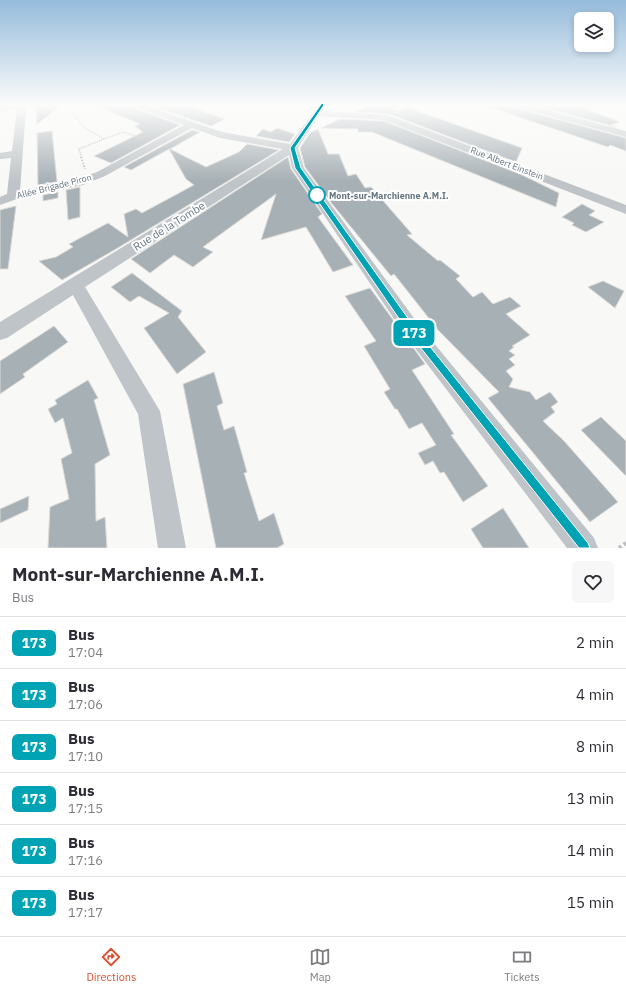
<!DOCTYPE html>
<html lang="en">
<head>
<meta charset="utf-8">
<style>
	body { margin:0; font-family:"IBM Plex Sans",sans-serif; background:#f7f7f7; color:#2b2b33; height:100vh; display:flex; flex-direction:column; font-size:15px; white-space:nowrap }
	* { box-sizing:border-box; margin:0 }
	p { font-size:13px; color:#7c7c81 }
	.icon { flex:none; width:22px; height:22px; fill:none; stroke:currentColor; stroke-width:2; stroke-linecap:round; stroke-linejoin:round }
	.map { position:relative; height:548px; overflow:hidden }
	.sheet { display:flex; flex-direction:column; background:#fff; flex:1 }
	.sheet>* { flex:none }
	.badge { padding:0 8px; border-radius:6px; font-size:14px; line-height:26px }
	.buttons { position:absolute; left:574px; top:12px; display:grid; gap:8px }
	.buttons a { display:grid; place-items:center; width:40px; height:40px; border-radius:6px; background:#fff; box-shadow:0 2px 6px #0003; font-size:20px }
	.map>.badge { position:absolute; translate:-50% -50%; box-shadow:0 0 0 2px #fff }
	.round { display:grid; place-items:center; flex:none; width:42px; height:42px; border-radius:6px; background:#f7f7f7 }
	.overview { display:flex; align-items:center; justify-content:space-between; height:68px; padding:0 12px }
	h1 { font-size:19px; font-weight:700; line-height:30px }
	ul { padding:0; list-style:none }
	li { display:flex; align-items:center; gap:12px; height:52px; padding:0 12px; border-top:1px solid #e1e1e2 }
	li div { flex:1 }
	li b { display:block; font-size:15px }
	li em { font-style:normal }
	li .badge { min-width:44px; font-weight:700; text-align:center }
	.tabs { display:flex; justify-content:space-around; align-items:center; height:56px; border-top:1px solid #e1e1e2; background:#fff; font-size:11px; color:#7c7c81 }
	.tabs a { display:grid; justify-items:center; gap:2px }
	.tabs .active { color:#db5133 }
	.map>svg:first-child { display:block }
</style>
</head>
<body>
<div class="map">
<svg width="626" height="548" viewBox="0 0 626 548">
	<rect width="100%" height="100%" fill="#f8f8f6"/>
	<g fill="#a7b0b5" stroke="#dadad8">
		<path d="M 46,105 L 62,105 L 37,124 L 36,106 Z"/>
		<path d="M 95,105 L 133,105 L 134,108 L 180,125 L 111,163 L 94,156 L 143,132 L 135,126 L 140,124 Z"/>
		<path d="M 149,105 L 184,105 L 225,119 L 211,126 Z"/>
		<path d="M 370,105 L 383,105 L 398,111 L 406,107 L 522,148 L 516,162 L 389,114 L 356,112 Z"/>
		<path d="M 489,105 L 514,105 L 516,108 L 626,138 L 626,151 L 610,145 L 608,147 L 489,107 Z"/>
		<path d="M 533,105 L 575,105 L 620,122 L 611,125 L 616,127 Z"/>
		<path d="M 340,119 L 384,121 L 520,174 L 559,193 L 556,207 L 372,132 L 358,132 L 358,129 L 321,128 Z"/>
		<path d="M 277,128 L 295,134 L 289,142 L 256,136 L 263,129 L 271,132 Z"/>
		<path d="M 318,129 L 328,154 L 339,154 L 348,176 L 356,174 L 365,188 L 371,187 L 412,234 L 407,235 L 438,261 L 440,260 L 460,276 L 456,279 L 473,297 L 482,292 L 493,304 L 510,297 L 521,306 L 506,314 L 530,335 L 512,346 L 514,347 L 509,351 L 515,355 L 509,359 L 515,365 L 506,371 L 513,379 L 509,387 L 530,392 L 536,400 L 550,392 L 558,402 L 551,407 L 555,412 L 543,421 L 564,441 L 618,502 L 590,522 L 488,398 L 499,392 L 439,331 L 394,274 L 391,276 L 333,205 L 305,167 L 300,148 L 310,133 Z"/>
		<path d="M 192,130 L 200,132 L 170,149 L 206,167 L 239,152 L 247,144 L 279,150 L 116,249 L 62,280 L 39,261 L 56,257 L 73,247 L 69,244 L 108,223 L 128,237 L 124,214 L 136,209 L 142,213 L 194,185 L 186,179 L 169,149 L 131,170 L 124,167 Z"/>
		<path d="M 52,131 L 57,182 L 38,185 L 37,133 Z"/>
		<path d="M 288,157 L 291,169 L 322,214 L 318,217 L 353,265 L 333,272 L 306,227 L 261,240 L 276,194 L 203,247 L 213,252 L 193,267 L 174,255 L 150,273 L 131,259 Z"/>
		<path d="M 80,187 L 80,217 L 68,220 L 66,190 Z"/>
		<path d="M 58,192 L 58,198 L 43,201 L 43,195 Z"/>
		<path d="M 582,204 L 595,211 L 589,215 L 604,222 L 586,232 L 572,225 L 574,223 L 562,217 Z"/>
		<path d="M 16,206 L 8,269 L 0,269 L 0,210 Z"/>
		<path d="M 132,273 L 182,311 L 178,317 L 206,352 L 177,374 L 144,328 L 169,313 L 139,296 L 130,302 L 111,287 Z"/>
		<path d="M 603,281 L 624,291 L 615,308 L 588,287 Z"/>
		<path d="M 370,288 L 425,364 L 412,370 L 454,434 L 451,435 L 488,486 L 463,502 L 444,472 L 440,473 L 433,461 L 425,465 L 418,453 L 436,445 L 422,423 L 409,429 L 397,409 L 395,409 L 384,392 L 390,389 L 364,346 L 376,341 L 345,296 Z"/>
		<path d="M 54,326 L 68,342 L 23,374 L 25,377 L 0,394 L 0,361 Z"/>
		<path d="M 214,372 L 223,403 L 217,406 L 224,430 L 234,426 L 247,472 L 244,473 L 259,521 L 274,513 L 284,544 L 277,548 L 216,548 L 183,384 Z"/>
		<path d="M 88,380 L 98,398 L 94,400 L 110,455 L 95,464 L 96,521 L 105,517 L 107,548 L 48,548 L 50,507 L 69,499 L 61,459 L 72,453 L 63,418 L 55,423 L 48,409 L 57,404 L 55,400 Z"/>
		<path d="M 601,417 L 626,441 L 626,476 L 581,430 Z"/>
		<path d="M 29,496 L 28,510 L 0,523 L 0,509 Z"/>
		<path d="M 503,508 L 529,548 L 483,548 L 471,529 Z"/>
	</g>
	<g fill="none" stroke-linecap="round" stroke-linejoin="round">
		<g stroke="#babdc0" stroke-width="1.5" stroke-dasharray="1 1" stroke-linecap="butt">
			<path d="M 66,105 L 85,128 L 104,139 L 79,149 L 82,158"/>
			<path d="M 571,107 L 580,105"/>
			<path d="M 104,139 L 123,132 L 142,138"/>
		</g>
		<path stroke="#babdc0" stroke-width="2" stroke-dasharray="1.5 1.5" stroke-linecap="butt" d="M 81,157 L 85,169"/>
		<path stroke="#babdc0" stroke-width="4" stroke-dasharray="3 3" stroke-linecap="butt" d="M 619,548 L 626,543"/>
		<g fill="#bfc4c8" fill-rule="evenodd">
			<path d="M 10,105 L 28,105 L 26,107 L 20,191 L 76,179 L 97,172 L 184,125 L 135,107 L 134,105 L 145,105 L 222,132 L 290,144 L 318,105 L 326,105 L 323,111 L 388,115 L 626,205 L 626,214 L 384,120 L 319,116 L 298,148 L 304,168 L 419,325 L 594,538 L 598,548 L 567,548 L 405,335 L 292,168 L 289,155 L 85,287 L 160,411 L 186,548 L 158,548 L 138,414 L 73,295 L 7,338 L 0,340 L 0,322 L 283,149 L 220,138 L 192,128 L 105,176 L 83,185 L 17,199 L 0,205 L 0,197 L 7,194 L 11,158 L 0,159 L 0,153 L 12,151 L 17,109 L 0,112 L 0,106 Z"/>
			<path d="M 515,105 L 528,105 L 626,131 L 626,137 L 516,107 Z"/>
		</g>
	</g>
	<linearGradient id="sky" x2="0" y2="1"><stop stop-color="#95bbdb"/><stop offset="0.58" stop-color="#fcfcfb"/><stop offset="1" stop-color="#fcfcfb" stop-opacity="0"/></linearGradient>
	<rect width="626" height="181" fill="url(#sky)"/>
	<path fill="#00a3b4" stroke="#fff" d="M 322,103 L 324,105 L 295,148 L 301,168 L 415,328 L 588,543 L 590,548 L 579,548 L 409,333 L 295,168 L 290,148 Z"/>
	<circle fill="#fff" stroke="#00a3b4" stroke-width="2" cx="317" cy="195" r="8"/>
	<g text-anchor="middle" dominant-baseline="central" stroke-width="4" stroke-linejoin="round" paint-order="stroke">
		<g font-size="9" fill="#657680" stroke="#fff">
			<text transform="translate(507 163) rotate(21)">Rue Albert Einstein</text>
			<text transform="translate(54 186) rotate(-14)">Allée Brigade Piron</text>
		</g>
		<g font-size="9" font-weight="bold" fill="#657680" stroke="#fff" text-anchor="start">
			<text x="329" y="195">Mont-sur-Marchienne A.M.I.</text>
		</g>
		<g font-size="11" fill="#657680" stroke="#fff">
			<text transform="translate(169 226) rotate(-32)">Rue de la Tombe</text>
		</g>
	</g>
</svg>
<div class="buttons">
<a><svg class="icon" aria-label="layers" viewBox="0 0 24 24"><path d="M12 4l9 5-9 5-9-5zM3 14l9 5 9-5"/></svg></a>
</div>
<b class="badge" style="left:414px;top:333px;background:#00a3b4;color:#fff">173</b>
</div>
<section class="sheet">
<div class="overview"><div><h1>Mont-sur-Marchienne A.M.I.</h1><p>Bus</p></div><a class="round"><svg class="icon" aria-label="heart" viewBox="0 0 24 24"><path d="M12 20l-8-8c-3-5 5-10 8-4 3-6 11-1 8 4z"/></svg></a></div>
<ul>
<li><span class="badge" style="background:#00a3b4;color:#fff">173</span><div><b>Bus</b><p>17:04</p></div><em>2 min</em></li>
<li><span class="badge" style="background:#00a3b4;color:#fff">173</span><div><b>Bus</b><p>17:06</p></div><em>4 min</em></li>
<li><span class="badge" style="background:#00a3b4;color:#fff">173</span><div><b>Bus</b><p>17:10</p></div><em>8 min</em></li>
<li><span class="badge" style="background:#00a3b4;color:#fff">173</span><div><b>Bus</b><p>17:15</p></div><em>13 min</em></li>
<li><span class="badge" style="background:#00a3b4;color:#fff">173</span><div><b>Bus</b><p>17:16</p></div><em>14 min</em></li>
<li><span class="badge" style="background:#00a3b4;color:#fff">173</span><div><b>Bus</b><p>17:17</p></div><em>15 min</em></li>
</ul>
</section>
<nav class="tabs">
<a class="active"><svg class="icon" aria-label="directions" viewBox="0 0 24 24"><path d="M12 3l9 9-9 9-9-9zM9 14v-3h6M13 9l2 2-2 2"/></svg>Directions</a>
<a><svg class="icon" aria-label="map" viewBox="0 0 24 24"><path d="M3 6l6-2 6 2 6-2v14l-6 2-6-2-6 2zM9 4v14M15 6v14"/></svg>Map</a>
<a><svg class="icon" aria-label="tickets" viewBox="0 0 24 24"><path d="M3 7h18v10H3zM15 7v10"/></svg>Tickets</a>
</nav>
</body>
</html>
